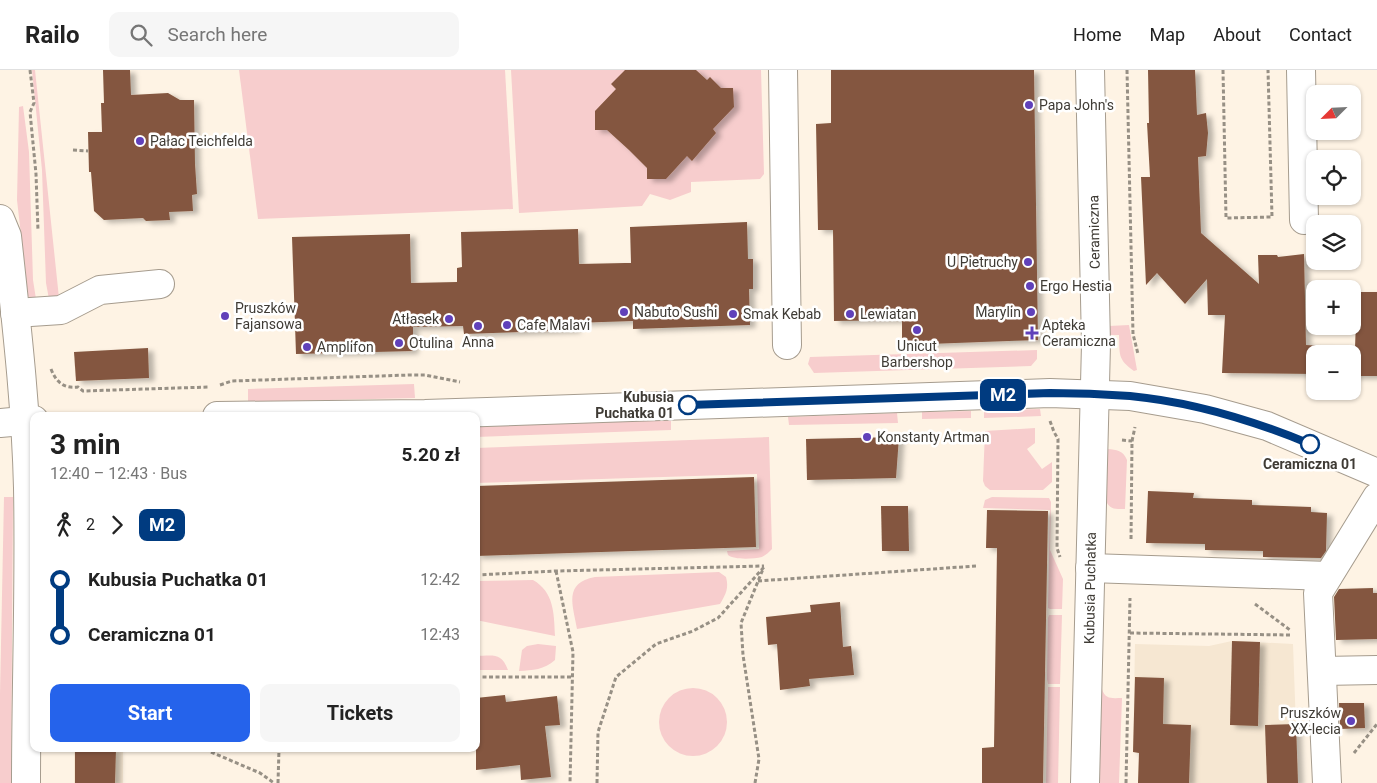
<!DOCTYPE html>
<html lang="en">
<head>
<meta charset="utf-8">
<style>
	body { margin:0; font-family:Roboto,sans-serif; background:#f6f6f6; color:#222; height:100vh; display:flex; flex-direction:column; font-size:19px; white-space:nowrap }
	* { box-sizing:border-box; margin:0 }
	p { font-size:16px; color:#767676 }
	.icon { flex:none; width:28px; height:28px; fill:none; stroke:currentColor; stroke-width:2; stroke-linecap:round; stroke-linejoin:round }
	.map { position:relative; flex:1; overflow:hidden }
	.details { position:absolute; left:30px; top:342px; width:450px; height:340px; display:flex; flex-direction:column; background:#fff; border-radius:10px; box-shadow:0 1px 4px #0004 }
	.details>* { flex:none }
	.badge { padding:0 10px; border-radius:8px; font-size:18px; line-height:32px }
	.needle { width:32px; rotate:246deg }
	.controls { position:absolute; left:1306px; top:15px; display:grid; gap:10px }
	.controls a { display:grid; place-items:center; width:55px; height:55px; border-radius:10px; background:#fff; box-shadow:0 1px 4px #0004; font-size:25px }
	.map>.badge { position:absolute; translate:-50% -50%; box-shadow:0 0 0 2px #fff }
	.legs { display:flex; align-items:center; gap:8px; height:55px; padding:0 20px; font-size:16px }
	.legs p { margin-inline-start:auto }
	.headline { display:flex; align-items:center; justify-content:space-between; height:85px; padding:0 20px }
	h1 { font-size:28px; font-weight:700; line-height:38px }
	.button { display:flex; gap:10px; margin-top:auto; padding:10px 20px }
	.button a { flex:1; height:58px; border-radius:10px; background:#2563eb; color:#fff; font-size:20px; font-weight:700; line-height:58px; text-align:center }
	.button a+a { background:#f6f6f6; color:#222 }
	ul { padding:0 20px; list-style:none }
	li { display:flex; align-items:center; gap:18px; height:55px; font-size:19px }
	li i { display:grid; place-items:center; width:8px; height:100%; margin:0 6px; background:currentColor }
	li i::after { content:''; width:12px; height:12px; margin:-6px; border:4px solid; border-radius:50%; background:#fff }
	li p { margin-inline-start:auto }
	li:first-child i { background:linear-gradient(#0000 50%,currentColor 0) }
	li:last-child i { background:linear-gradient(currentColor 50%,#0000 0) }
	header { display:flex; align-items:center; gap:30px; box-sizing:border-box; height:70px; padding:0 25px; background:#fff; border-bottom:1px solid #e0e0e0 }
	header strong { font-size:24px }
	nav { display:flex; gap:28px; margin-inline-start:auto; font-size:18px }
	.search { width:350px; height:45px; background:#f6f6f6; display:flex; align-items:center; gap:12px; box-sizing:border-box; padding:0 18px; border-radius:10px; color:#767676; font-size:19px }
	.map>svg:first-child { display:block }
</style>
</head>
<body>
<header>
<strong>Railo</strong>
<div class="search"><svg class="icon" aria-label="search" viewBox="0 0 24 24"><circle cx="10" cy="10" r="6"/><path d="M15 15l6 6"/></svg>Search here</div>
<nav><a>Home</a><a>Map</a><a>About</a><a>Contact</a></nav>
</header>
<div class="map">
<svg width="1377" height="713" viewBox="0 0 1377 713">
	<defs>
		<filter id="shadow"><feDropShadow dx="5.5" dy="3" stdDeviation="2.5" flood-color="#0004"/></filter>
	</defs>
	<rect width="100%" height="100%" fill="#fef3e4"/>
	<g fill="#f6e7d2">
		<path d="M 1232,571 L 1293,574 L 1298,713 L 1138,713 L 1139,683 L 1133,682 L 1135,574 L 1209,576 Z"/>
		<rect x="74" y="679" width="49" height="34"/>
	</g>
	<g fill="#f7cdcd">
		<path d="M 32,0 L 35,0 L 59,228 L 49,229 L 46,213 L 42,100 Z"/>
		<path d="M 239,0 L 505,0 L 513,139 L 258,149 Z"/>
		<path d="M 511,0 L 761,0 L 764,104 L 760,109 L 691,112 L 691,122 L 670,130 L 650,124 L 642,136 L 519,143 Z"/>
		<path d="M 23,36 L 29,82 L 33,210 L 36,229 L 33,230 L 28,226 L 17,130 L 19,37 Z"/>
		<path d="M 1129,255 L 1137,300 L 1134,301 C 1117,289 1120,284 1119,265 L 1109,265 L 1109,256 Z"/>
		<path d="M 1037,280 L 1037,289 L 1031,296 L 814,303 L 808,294 L 810,287 Z"/>
		<path d="M 414,314 L 415,328 L 248,332 L 248,319 Z"/>
		<path d="M 1040,339 L 1041,346 L 984,348 L 984,340 Z"/>
		<path d="M 971,341 L 971,348 L 922,349 L 922,342 Z"/>
		<path d="M 897,343 L 898,353 L 789,355 L 788,347 Z"/>
		<path d="M 671,350 L 671,360 L 476,367 L 476,357 Z"/>
		<path d="M 1035,358 L 1035,373 L 1027,379 L 1042,399 L 1052,392 L 1052,412 L 1043,420 L 990,420 L 985,416 L 983,411 L 985,361 Z"/>
		<path d="M 769,367 L 772,479 C 769,482 766,485 762,487 C 753,489 734,490 728,485 L 727,481 L 759,479 L 757,404 L 476,413 L 476,378 Z"/>
		<path d="M 1107,379 C 1117,380 1123,380 1127,390 L 1125,439 C 1116,439 1110,440 1106,431 Z"/>
		<path d="M 4,427 L 13,427 L 11,713 L 0,713 L 0,624 Z"/>
		<path d="M 992,427 L 1049,428 L 1051,432 L 1050,480 L 1063,509 L 1062,539 L 1050,539 L 1048,538 L 1050,440 L 983,438 L 985,430 Z"/>
		<path d="M 719,502 L 726,507 C 729,518 726,524 720,534 L 577,559 C 573,535 563,513 595,507 Z"/>
		<path d="M 533,510 C 554,522 554,543 555,566 L 476,550 L 476,511 Z"/>
		<path d="M 1049,545 L 1062,545 L 1060,614 L 1048,614 L 1047,609 L 1048,548 Z"/>
		<path d="M 538,574 L 556,576 L 555,590 C 544,600 533,600 519,601 L 522,580 L 527,576 Z"/>
		<path d="M 476,586 C 493,586 501,582 508,600 L 476,600 Z"/>
		<path d="M 1048,617 L 1060,617 L 1058,713 L 1046,713 Z"/>
		<circle cx="693" cy="652" r="34"/>
		<path d="M 1102,619 C 1105,630 1113,628 1122,628 L 1119,713 L 1099,713 L 1100,633 Z"/>
	</g>
	<g fill="#84573f" filter="url(#shadow)">
		<path d="M 103,0 L 130,0 L 131,25 L 168,23 L 180,30 L 194,30 L 195,94 L 197,124 L 192,125 L 193,141 L 169,142 L 170,150 L 146,151 L 143,148 L 104,150 L 94,141 L 91,102 L 89,102 L 88,62 L 102,62 L 101,33 L 104,33 Z"/>
		<path d="M 625,0 L 696,0 L 707,10 L 710,7 L 721,18 L 733,18 L 734,37 L 713,59 L 716,63 L 692,91 L 687,86 L 666,109 L 647,109 L 647,98 L 629,80 L 607,60 L 595,60 L 595,41 L 616,19 L 611,14 Z"/>
		<path d="M 831,0 L 1034,0 L 1038,270 L 902,275 L 902,250 L 834,251 L 833,160 L 818,160 L 816,54 L 831,53 Z"/>
		<path d="M 1148,0 L 1195,0 L 1197,45 L 1206,43 L 1208,63 L 1206,86 L 1198,87 L 1201,163 L 1259,214 L 1258,185 L 1277,185 L 1278,187 L 1304,184 L 1306,275 L 1355,278 L 1357,222 L 1377,222 L 1377,306 L 1352,306 L 1352,284 L 1315,284 L 1315,304 L 1222,303 L 1225,245 L 1208,245 L 1207,209 L 1185,234 L 1157,203 L 1146,215 L 1141,107 L 1150,107 L 1147,53 L 1149,53 Z"/>
		<path d="M 747,152 L 748,189 L 753,189 L 753,219 L 749,219 L 750,255 L 633,259 L 633,251 L 573,253 L 576,260 L 464,264 L 463,256 L 413,257 L 413,281 L 296,284 L 292,167 L 410,164 L 411,213 L 457,212 L 457,198 L 462,197 L 461,162 L 578,159 L 579,194 L 625,193 L 631,193 L 630,157 Z"/>
		<path d="M 148,278 L 149,308 L 76,311 L 74,282 Z"/>
		<path d="M 899,367 L 896,408 L 807,410 L 806,369 Z"/>
		<path d="M 754,407 L 756,477 L 476,486 L 476,416 Z"/>
		<path d="M 1148,421 L 1194,423 L 1193,428 L 1252,430 L 1252,435 L 1311,437 L 1311,442 L 1327,443 L 1326,481 L 1321,488 L 1263,487 L 1263,481 L 1205,480 L 1205,474 L 1146,473 Z"/>
		<path d="M 881,436 L 908,436 L 909,481 L 882,481 Z"/>
		<path d="M 987,440 L 1048,441 L 1043,713 L 982,713 L 982,678 L 994,677 L 997,478 L 986,478 Z"/>
		<path d="M 1373,518 L 1373,523 L 1377,523 L 1377,569 L 1336,570 L 1334,527 L 1339,519 Z"/>
		<path d="M 840,532 L 843,577 L 851,576 L 854,605 L 809,609 L 810,616 L 780,620 L 777,574 L 768,575 L 766,547 L 811,542 L 810,535 Z"/>
		<path d="M 1232,571 L 1260,572 L 1258,656 L 1230,655 Z"/>
		<path d="M 1135,607 L 1164,608 L 1163,654 L 1191,655 L 1189,713 L 1138,713 L 1139,683 L 1133,682 Z"/>
		<path d="M 505,625 L 506,632 L 557,626 L 560,655 L 545,656 L 551,707 L 521,710 L 520,695 L 476,700 L 476,628 Z"/>
		<path d="M 1339,633 L 1364,633 L 1365,658 L 1340,659 Z"/>
		<path d="M 1296,654 L 1298,713 L 1267,713 L 1265,655 Z"/>
		<path d="M 75,679 L 116,679 L 115,713 L 75,713 Z"/>
	</g>
	<g fill="none" stroke-linecap="round" stroke-linejoin="round">
		<defs>
			<g id="minor">
				<path d="M 783,0 L 787,275"/>
				<path d="M 1301,0 L 1304,150"/>
				<path d="M 0,149 L 7,166 C 16,250 26,334 28,418 C 30,516 26,615 26,713"/>
				<path d="M 15,243 L 61,240 L 100,220 L 160,214"/>
				<path d="M 217,346 L 425,344 L 1050,323 L 1130,326 L 1205,339 L 1267,356 L 1377,403"/>
				<path d="M 0,353 L 34,350"/>
				<path d="M 1090,498 L 1328,506"/>
				<path d="M 1322,601 L 1377,600"/>
				<path d="M 1085,713 L 1096,274 L 1090,0"/>
				<path d="M 1327,713 L 1318,523 L 1377,427"/>
			</g>
		</defs>
		<use href="#minor" stroke="#a69c8e" stroke-width="30"/>
		<g stroke="#979085" stroke-width="3" stroke-dasharray="4 2.5" stroke-linecap="butt">
			<path d="M 30,0 L 34,33 L 30,42 L 36,104 L 38,161"/>
			<path d="M 1127,0 L 1133,264 L 1138,284"/>
			<path d="M 1223,0 L 1226,148 L 1272,147 L 1268,0"/>
			<path d="M 73,80 L 88,81"/>
			<path d="M 51,299 C 56,312 64,319 78,317 L 83,321 L 209,317"/>
			<path d="M 220,315 L 232,311 L 409,305 L 425,305 L 460,312"/>
			<path d="M 1050,351 L 1054,362 L 1058,369 L 1057,478 L 1060,487"/>
			<path d="M 1122,370 L 1132,371 L 1131,471"/>
			<path d="M 1132,371 L 1135,357"/>
			<path d="M 556,501 L 573,582 L 570,713"/>
			<path d="M 476,505 L 556,501 L 764,496"/>
			<path d="M 758,511 L 976,496"/>
			<path d="M 1255,534 L 1290,560"/>
			<path d="M 1130,563 L 1292,565"/>
			<path d="M 476,607 L 572,607"/>
			<path d="M 211,682 L 260,703 L 274,713"/>
			<path d="M 1354,683 L 1377,654"/>
			<path d="M 278,713 L 279,679"/>
			<path d="M 597,713 L 598,662 L 616,607 L 656,574 L 693,561 L 718,548 L 765,496"/>
			<path d="M 755,713 L 759,689 L 743,585 L 741,553 L 763,499"/>
			<path d="M 1126,713 L 1130,528"/>
		</g>
		<use href="#minor" stroke="#fff" stroke-width="28"/>
	</g>
	<g fill="none" stroke-linecap="round" stroke-linejoin="round">
		<defs>
			<path id="line-1" d="M 688,335 L 1050,323 C 1077,323 1103,324 1130,326 C 1193,332 1252,350 1310,374"/>
		</defs>
		<use href="#line-1" stroke="#fff" stroke-width="11"/>
		<use href="#line-1" stroke="#003b80" stroke-width="8"/>
	</g>
	<g fill="#6041ba" stroke="#fff" stroke-width="2">
		<circle cx="1029" cy="35" r="5"/>
		<circle cx="140" cy="71" r="5"/>
		<circle cx="1028" cy="192" r="5"/>
		<circle cx="1030" cy="216" r="5"/>
		<circle cx="624" cy="242" r="5"/>
		<circle cx="1031" cy="242" r="5"/>
		<circle cx="733" cy="244" r="5"/>
		<circle cx="850" cy="244" r="5"/>
		<circle cx="225" cy="246" r="5"/>
		<circle cx="449" cy="249" r="5"/>
		<circle cx="507" cy="255" r="5"/>
		<circle cx="478" cy="256" r="5"/>
		<circle cx="917" cy="260" r="5"/>
		<path d="M1029.5 255.5h5v5h5v5h-5v5h-5v-5h-5v-5h5z"/>
		<circle cx="399" cy="273" r="5"/>
		<circle cx="307" cy="277" r="5"/>
		<circle cx="867" cy="367" r="5"/>
		<circle cx="1351" cy="651" r="5"/>
	</g>
	<g fill="#fff" stroke="#003b80" stroke-width="2.5">
		<circle cx="688" cy="335" r="9"/>
		<circle cx="1310" cy="374" r="9"/>
	</g>
	<g text-anchor="middle" dominant-baseline="central" stroke-width="5" stroke-linejoin="round" paint-order="stroke">
		<g font-size="14" fill="#3f3b35" stroke="#fff" text-anchor="start">
			<text x="1039" y="35">Papa John's</text>
			<text x="150" y="71">Pałac Teichfelda</text>
			<text x="1018" y="192" text-anchor="end">U Pietruchy</text>
			<text x="1040" y="216">Ergo Hestia</text>
			<text x="235" y="238">Pruszków<tspan x="235" dy="16">Fajansowa</tspan></text>
			<text x="634" y="242">Nabuto Sushi</text>
			<text x="1021" y="242" text-anchor="end">Marylin</text>
			<text x="743" y="244">Smak Kebab</text>
			<text x="860" y="244">Lewiatan</text>
			<text x="439" y="249" text-anchor="end">Atłasek</text>
			<text x="517" y="255">Cafe Malavi</text>
			<text x="1042" y="255">Apteka<tspan x="1042" dy="16">Ceramiczna</tspan></text>
			<text x="478" y="272" text-anchor="middle">Anna</text>
			<text x="409" y="273">Otulina</text>
			<text x="917" y="276" text-anchor="middle">Unicut<tspan x="917" dy="16">Barbershop</tspan></text>
			<text x="317" y="277">Amplifon</text>
			<text x="877" y="367">Konstanty Artman</text>
			<text x="1341" y="643" text-anchor="end">Pruszków<tspan x="1341" dy="16">XX-lecia</tspan></text>
		</g>
		<g font-size="14" fill="#3f3b35" stroke="#fff">
			<text transform="translate(1094 162) rotate(-91)">Ceramiczna</text>
			<text transform="translate(1090 518) rotate(-89)">Kubusia Puchatka</text>
		</g>
		<g font-size="14" font-weight="bold" fill="#3f3b35" stroke="#fff" text-anchor="end">
			<text x="674" y="327">Kubusia<tspan x="674" dy="16">Puchatka 01</tspan></text>
			<text x="1310" y="394" text-anchor="middle">Ceramiczna 01</text>
		</g>
	</g>
</svg>
<div class="controls">
<a><svg class="needle" viewBox="-14 -14 28 28"><path d="M0-13l5 13h-10z" fill="#e53935"/><path d="M0 13l5-13h-10z" fill="#767676"/></svg></a>
<a><svg class="icon" aria-label="locate" viewBox="0 0 24 24"><circle cx="12" cy="12" r="6"/><path d="M12 2v4M12 18v4M2 12h4M18 12h4"/></svg></a>
<a><svg class="icon" aria-label="layers" viewBox="0 0 24 24"><path d="M12 4l9 5-9 5-9-5zM3 14l9 5 9-5"/></svg></a>
<a>+</a>
<a>−</a>
</div>
<b class="badge" style="left:1003px;top:325px;background:#003b80;color:#fff">M2</b>
<section class="details">
<div class="headline"><div><h1>3 min</h1><p>12:40 – 12:43 · Bus</p></div><b>5.20 zł</b></div>
<div class="legs"><svg class="icon" aria-label="walk" viewBox="0 0 24 24"><circle cx="13" cy="4" r="2"/><path d="M13 8l-2 6 4 7M11 14l-3 7M7 12l3-4h3l4 4"/></svg>2<svg class="icon" aria-label="forward" viewBox="0 0 24 24"><path d="M9 5l7 7-7 7"/></svg><b class="badge" style="background:#003b80;color:#fff">M2</b></div>
<ul>
<li><i style="color:#003b80"></i><b>Kubusia Puchatka 01</b><p>12:42</p></li>
<li><i style="color:#003b80"></i><b>Ceramiczna 01</b><p>12:43</p></li>
</ul>
<div class="button"><a>Start</a><a>Tickets</a></div>
</section>
</div>
</body>
</html>
